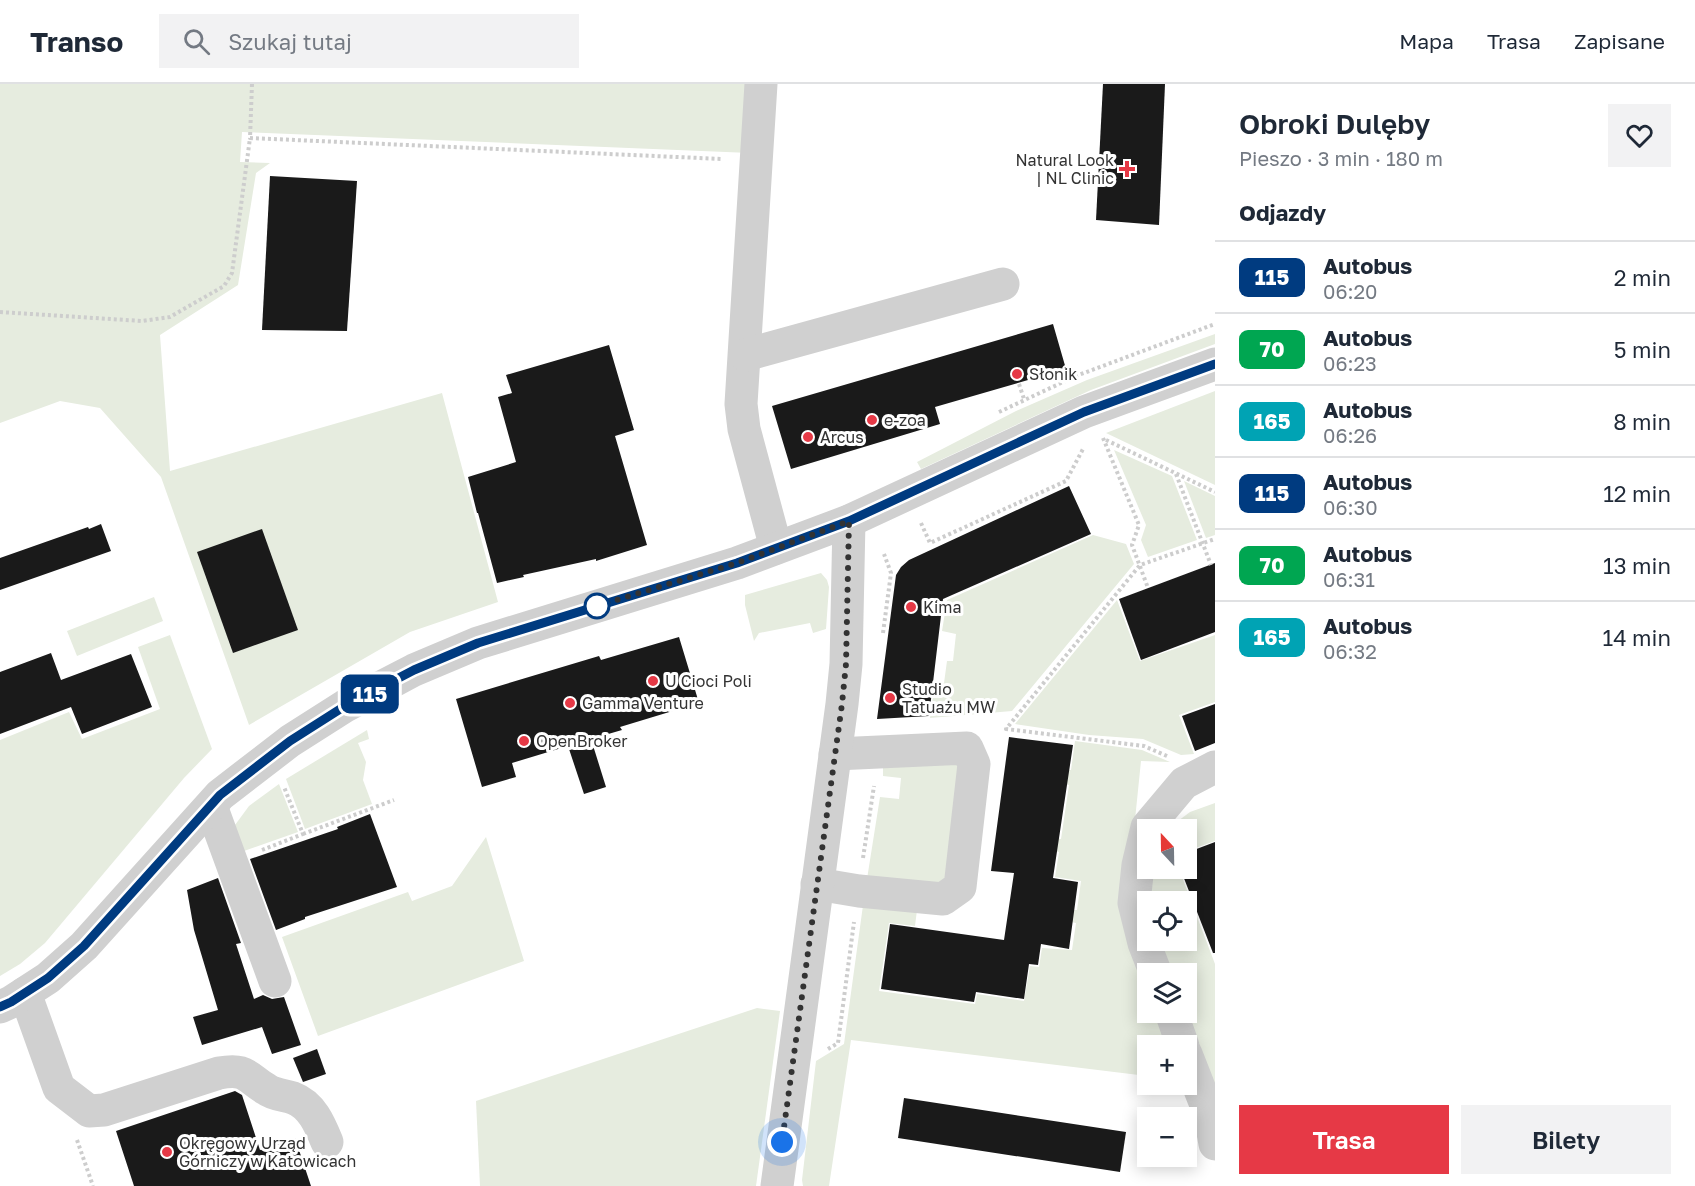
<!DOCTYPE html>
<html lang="pl">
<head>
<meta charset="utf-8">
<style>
	body { margin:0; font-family:"Golos Text",sans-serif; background:#f2f2f3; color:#1f2937; height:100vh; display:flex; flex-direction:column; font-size:22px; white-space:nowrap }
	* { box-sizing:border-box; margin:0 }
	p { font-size:20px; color:#747a83 }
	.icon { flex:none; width:33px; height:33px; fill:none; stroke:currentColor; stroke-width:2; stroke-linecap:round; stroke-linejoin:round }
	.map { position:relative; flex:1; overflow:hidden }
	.details { display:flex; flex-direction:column; background:#fff; width:480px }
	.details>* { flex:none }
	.badge { padding:0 12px; border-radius:9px; font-size:21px; line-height:39px }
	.needle { width:39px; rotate:338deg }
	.tools { position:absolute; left:1137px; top:735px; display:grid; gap:12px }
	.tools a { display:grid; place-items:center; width:60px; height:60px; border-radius:0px; background:#fff; box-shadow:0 3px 15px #0003; font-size:30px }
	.you { position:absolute; width:30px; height:30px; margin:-15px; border:4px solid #fff; border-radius:50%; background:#1a73e8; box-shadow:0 0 0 9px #1a73e833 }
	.map>.badge { position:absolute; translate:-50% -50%; box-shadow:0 0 0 3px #fff }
	h2 { padding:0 24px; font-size:22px; line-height:54px }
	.round { display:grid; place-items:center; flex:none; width:63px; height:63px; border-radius:0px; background:#f2f2f3 }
	.head { display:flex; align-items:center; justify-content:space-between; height:102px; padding:0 24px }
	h1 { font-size:28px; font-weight:600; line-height:45px }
	.cta { display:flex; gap:12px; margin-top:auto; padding:12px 24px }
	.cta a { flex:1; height:69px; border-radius:0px; background:#e63946; color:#fff; font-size:24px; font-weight:600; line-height:69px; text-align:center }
	.cta a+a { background:#f2f2f3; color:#1f2937 }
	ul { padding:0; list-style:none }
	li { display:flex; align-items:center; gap:18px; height:72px; padding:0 24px; border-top:2px solid #e0e1e3 }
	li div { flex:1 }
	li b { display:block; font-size:22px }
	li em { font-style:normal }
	li .badge { min-width:66px; font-weight:700; text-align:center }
	header { display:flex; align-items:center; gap:36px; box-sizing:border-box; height:84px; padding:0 30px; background:#fff; border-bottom:2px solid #e0e1e3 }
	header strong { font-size:28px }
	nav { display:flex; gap:33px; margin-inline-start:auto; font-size:21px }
	.search { width:420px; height:54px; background:#f2f2f3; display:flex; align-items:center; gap:15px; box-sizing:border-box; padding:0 21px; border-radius:0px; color:#747a83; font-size:22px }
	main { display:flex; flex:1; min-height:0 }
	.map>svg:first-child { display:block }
</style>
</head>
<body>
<header>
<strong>Transo</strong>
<div class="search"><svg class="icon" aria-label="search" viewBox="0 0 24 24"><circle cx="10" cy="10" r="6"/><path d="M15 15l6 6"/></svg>Szukaj tutaj</div>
<nav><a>Mapa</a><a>Trasa</a><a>Zapisane</a></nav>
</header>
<main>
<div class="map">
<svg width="1215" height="1102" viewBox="0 0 1215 1102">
	<rect width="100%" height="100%" fill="#fff"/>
	<g fill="#e6ecdf">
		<path d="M 0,0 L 754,0 L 750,69 L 242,48 L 240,78 L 270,79 L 256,89 L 238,201 L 160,251 L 170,387 L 442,309 L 498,518 L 410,548 L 249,641 L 161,393 L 100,324 L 60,317 L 0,339 Z"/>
		<path d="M 1215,250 L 1215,260 L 1091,306 L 921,385 L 917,378 L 1016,327 L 1087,296 Z"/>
		<path d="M 1215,307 L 1215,401 L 1106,349 Z"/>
		<path d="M 1114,366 L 1172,392 L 1197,456 L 1148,473 L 1141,456 L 1146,441 Z"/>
		<path d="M 1184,397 L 1215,412 L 1215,451 L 1206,454 Z"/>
		<path d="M 1093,451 L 1126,460 L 1134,480 L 1012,627 L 930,634 L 935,598 L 944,599 L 947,577 L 953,577 L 956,550 L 942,547 L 947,516 Z"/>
		<path d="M 821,489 L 827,496 L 829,503 L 826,545 L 813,549 L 810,539 L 759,549 L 754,557 L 745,521 L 745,511 Z"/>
		<path d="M 154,513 L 163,537 L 77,572 L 67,547 Z"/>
		<path d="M 1117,516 L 1140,577 L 1215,551 L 1215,618 L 1179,631 L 1194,670 L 1181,671 L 1143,655 L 1089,651 L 1015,640 Z"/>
		<path d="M 170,551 L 212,665 L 184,694 L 45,859 L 20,880 L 0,892 L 0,656 L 69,628 L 82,655 L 160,625 L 138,563 Z"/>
		<path d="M 367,646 L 369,655 L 358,659 L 366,678 L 363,696 L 372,720 L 305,745 L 286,695 Z"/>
		<path d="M 1075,657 L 1142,666 L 1170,678 L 1141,677 L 1131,775 L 1148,890 L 1148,928 L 1163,929 L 1176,961 L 1148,962 L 1147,992 L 851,956 L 829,1102 L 803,1102 L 802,1096 L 816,977 L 844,960 L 864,814 L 917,826 L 915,842 L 889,839 L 879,907 L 975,920 L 977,910 L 1024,917 L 1030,882 L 1039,883 L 1042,864 L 1072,866 L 1076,839 L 1066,837 L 1067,826 L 1077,826 L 1081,797 L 1055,793 L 1059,768 L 1050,766 L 1052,754 L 1061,755 L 1069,701 L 1059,699 L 1061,686 L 1071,686 Z"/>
		<path d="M 883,680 L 963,680 L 944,802 L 867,795 L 880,713 L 899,715 L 901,694 L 883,692 Z"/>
		<path d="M 279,700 L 298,748 L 244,767 L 235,741 L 249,722 Z"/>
		<path d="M 1215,719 L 1215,757 L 1187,767 L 1186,746 L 1166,746 L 1190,728 Z"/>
		<path d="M 486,753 L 524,877 L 318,952 L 282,853 L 408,808 L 412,817 L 452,802 Z"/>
		<path d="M 1148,785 L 1179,785 L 1215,880 L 1215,1024 L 1186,928 L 1186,890 L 1165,889 L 1153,857 L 1186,856 L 1186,818 L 1148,818 Z"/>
		<path d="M 757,924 L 780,927 L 756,1102 L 480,1102 L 476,1017 Z"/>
	</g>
	<g fill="#1a1a1a">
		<path d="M 1103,0 L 1165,0 L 1159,141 L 1096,136 Z"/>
		<path d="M 270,92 L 357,97 L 347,247 L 262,246 Z"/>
		<path d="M 1053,240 L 1066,285 L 935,323 L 940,340 L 791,385 L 772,322 Z"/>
		<path d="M 609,261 L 634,346 L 615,352 L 647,461 L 596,477 L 596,475 L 523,491 L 524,493 L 497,499 L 478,429 L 477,429 L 468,393 L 516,378 L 498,313 L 512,309 L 506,291 Z"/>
		<path d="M 1069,402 L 1091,450 L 943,515 L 929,632 L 877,635 L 896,491 L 901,483 L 909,476 Z"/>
		<path d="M 101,440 L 111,467 L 0,506 L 0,474 L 88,443 L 89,445 Z"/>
		<path d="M 262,445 L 298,546 L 233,569 L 197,468 Z"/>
		<path d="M 1215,479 L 1215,548 L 1141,576 L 1119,515 Z"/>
		<path d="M 679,553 L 699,619 L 620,643 L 622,646 L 591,655 L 606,703 L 584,710 L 568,662 L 512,679 L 516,693 L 482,703 L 456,615 L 599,572 L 601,576 Z"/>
		<path d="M 51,569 L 61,596 L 131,570 L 152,623 L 82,650 L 71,623 L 0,650 L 0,588 Z"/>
		<path d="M 1215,620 L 1215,659 L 1195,667 L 1182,632 Z"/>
		<path d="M 1009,653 L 1073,661 L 1053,794 L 1078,798 L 1069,865 L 1041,860 L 1038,881 L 1029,880 L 1024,915 L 976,908 L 974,918 L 881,905 L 890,840 L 1004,856 L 1014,789 L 991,787 Z"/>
		<path d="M 370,730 L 397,803 L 305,833 L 305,835 L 276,846 L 250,775 L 338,745 L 337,743 Z"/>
		<path d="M 1215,758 L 1215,869 L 1213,869 L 1180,784 L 1186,784 L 1186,769 Z"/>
		<path d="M 218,794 L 241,859 L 236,860 L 254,915 L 263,911 L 272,915 L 284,913 L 301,961 L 272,970 L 262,943 L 202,961 L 193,933 L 218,926 L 194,846 L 187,806 Z"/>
		<path d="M 317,965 L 326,990 L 303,998 L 293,974 Z"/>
		<path d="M 235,1007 L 242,1011 L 260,1066 L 295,1054 L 311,1102 L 134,1102 L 116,1047 Z"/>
		<path d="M 904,1014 L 1126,1048 L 1120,1088 L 898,1054 Z"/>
	</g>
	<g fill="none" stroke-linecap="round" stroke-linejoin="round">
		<g stroke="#cdcdcd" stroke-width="4" stroke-dasharray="3 3" stroke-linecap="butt">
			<path d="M 252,0 L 250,54 L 722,75"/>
			<path d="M 0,228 L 142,237 L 170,233 L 224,202 L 232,189 L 250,54"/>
			<path d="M 1019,300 L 1024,315"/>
			<path d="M 999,328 L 1076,292 L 1215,240"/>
			<path d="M 1103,354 L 1139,441 L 1132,461 L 1148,504"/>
			<path d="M 1106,356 L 1215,408"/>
			<path d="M 1176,390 L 1211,481"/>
			<path d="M 921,439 L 930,459 L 1066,397 L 1083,365"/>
			<path d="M 883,549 L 891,489 L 884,470"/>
			<path d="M 1167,672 L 1144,662 L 1006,645 L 1140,481 L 1215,455"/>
			<path d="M 303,750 L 394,716"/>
			<path d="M 262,766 L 303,750 L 284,703"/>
			<path d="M 863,774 L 874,702"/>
			<path d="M 828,965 L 838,959 L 854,838"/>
			<path d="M 77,1056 L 93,1102"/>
		</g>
		<g stroke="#d0d0d0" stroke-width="33">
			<path d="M 761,0 L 741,320 L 744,345 L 776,464"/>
			<path d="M 745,271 L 1003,200"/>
			<path d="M 211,722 L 275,897"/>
			<path d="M 817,800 L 859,807 L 943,815 L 960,803 L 974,680 L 967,664 L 835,670"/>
			<path d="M 1156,890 L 1144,859 L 1134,819 L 1138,781 L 1147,743 L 1184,699 L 1215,683"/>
			<path d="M 25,909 L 59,1004 L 89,1027 L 104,1026 L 219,989 C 247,984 246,993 266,1005 C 274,1011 284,1011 293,1014 C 312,1021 320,1041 327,1058"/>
			<path d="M 0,923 L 11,918 L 48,894 L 84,862 L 220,711 L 290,657 L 345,622 L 395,596 L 414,586 L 478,559 L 737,479 L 849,437 L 1084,328 L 1215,280"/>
			<path d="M 1171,928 L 1183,962"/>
			<path d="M 1186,970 L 1210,1031 L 1215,1060"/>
			<path d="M 777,1102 L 842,620 L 846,580 L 849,437"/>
		</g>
	</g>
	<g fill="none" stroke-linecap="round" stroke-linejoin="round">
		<defs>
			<path id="line" d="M 0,923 L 11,918 L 48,894 L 84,862 L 220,711 L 290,657 L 345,622 L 414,586 L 478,559 L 737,479 L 849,437 L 1084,328 L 1215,280"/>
		</defs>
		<use href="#line" stroke="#fff" stroke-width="14"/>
		<use href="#line" stroke="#003b80" stroke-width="9"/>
		<path stroke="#333" stroke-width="6" stroke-dasharray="0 10.8" d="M 597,522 L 737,479 L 849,437 L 846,580 L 842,620 L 782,1058"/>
	</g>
	<g fill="#e63946" stroke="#fff" stroke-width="2">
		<path d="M1124 76h6v6h6v6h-6v6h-6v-6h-6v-6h6z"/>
		<circle cx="1017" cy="290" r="6"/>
		<circle cx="872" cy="336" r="6"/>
		<circle cx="808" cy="353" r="6"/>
		<circle cx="911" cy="523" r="6"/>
		<circle cx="653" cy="597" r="6"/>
		<circle cx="890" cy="614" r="6"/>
		<circle cx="570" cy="619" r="6"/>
		<circle cx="524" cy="657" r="6"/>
		<circle cx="167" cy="1068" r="6"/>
	</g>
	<circle fill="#fff" stroke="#003b80" stroke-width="3" cx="597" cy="522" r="12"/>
	<g text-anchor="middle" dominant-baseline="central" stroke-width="6" stroke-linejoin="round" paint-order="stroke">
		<g font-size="16" fill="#333" stroke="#fff" text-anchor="start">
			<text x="1114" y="76" text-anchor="end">Natural Look<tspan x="1114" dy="18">| NL Clinic</tspan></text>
			<text x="1029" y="290">Słonik</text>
			<text x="884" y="336">e-zoa</text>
			<text x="820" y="353">Arcus</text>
			<text x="923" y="523">Kima</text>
			<text x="665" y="597">U Cioci Poli</text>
			<text x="902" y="605">Studio<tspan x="902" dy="18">Tatuażu MW</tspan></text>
			<text x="582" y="619">Gamma Venture</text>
			<text x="536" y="657">OpenBroker</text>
			<text x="179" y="1059">Okręgowy Urząd<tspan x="179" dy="18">Górniczy w Katowicach</tspan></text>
		</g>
	</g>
</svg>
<div class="tools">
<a><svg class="needle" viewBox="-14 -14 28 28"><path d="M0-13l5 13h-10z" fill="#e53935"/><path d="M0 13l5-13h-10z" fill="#747a83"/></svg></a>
<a><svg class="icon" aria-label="locate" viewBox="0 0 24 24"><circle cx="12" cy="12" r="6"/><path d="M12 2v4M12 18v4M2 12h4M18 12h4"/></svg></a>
<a><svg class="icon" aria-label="layers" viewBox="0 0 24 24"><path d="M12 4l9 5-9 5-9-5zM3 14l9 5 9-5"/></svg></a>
<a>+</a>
<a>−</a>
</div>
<div class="you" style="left:782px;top:1058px"></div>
<b class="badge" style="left:370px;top:610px;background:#003b80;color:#fff">115</b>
</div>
<section class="details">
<div class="head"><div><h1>Obroki Dulęby</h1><p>Pieszo · 3 min · 180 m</p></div><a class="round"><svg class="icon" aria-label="heart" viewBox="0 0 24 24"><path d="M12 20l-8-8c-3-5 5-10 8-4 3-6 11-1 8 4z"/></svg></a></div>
<h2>Odjazdy</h2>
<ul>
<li><span class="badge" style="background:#003b80;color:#fff">115</span><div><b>Autobus</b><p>06:20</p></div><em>2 min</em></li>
<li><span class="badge" style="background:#00a651;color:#fff">70</span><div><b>Autobus</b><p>06:23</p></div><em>5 min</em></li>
<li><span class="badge" style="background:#00a3b4;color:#fff">165</span><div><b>Autobus</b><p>06:26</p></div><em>8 min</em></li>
<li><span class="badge" style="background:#003b80;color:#fff">115</span><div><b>Autobus</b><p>06:30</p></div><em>12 min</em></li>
<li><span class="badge" style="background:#00a651;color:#fff">70</span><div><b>Autobus</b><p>06:31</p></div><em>13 min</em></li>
<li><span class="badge" style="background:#00a3b4;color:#fff">165</span><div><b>Autobus</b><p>06:32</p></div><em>14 min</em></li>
</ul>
<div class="cta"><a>Trasa</a><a>Bilety</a></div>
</section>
</main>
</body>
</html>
